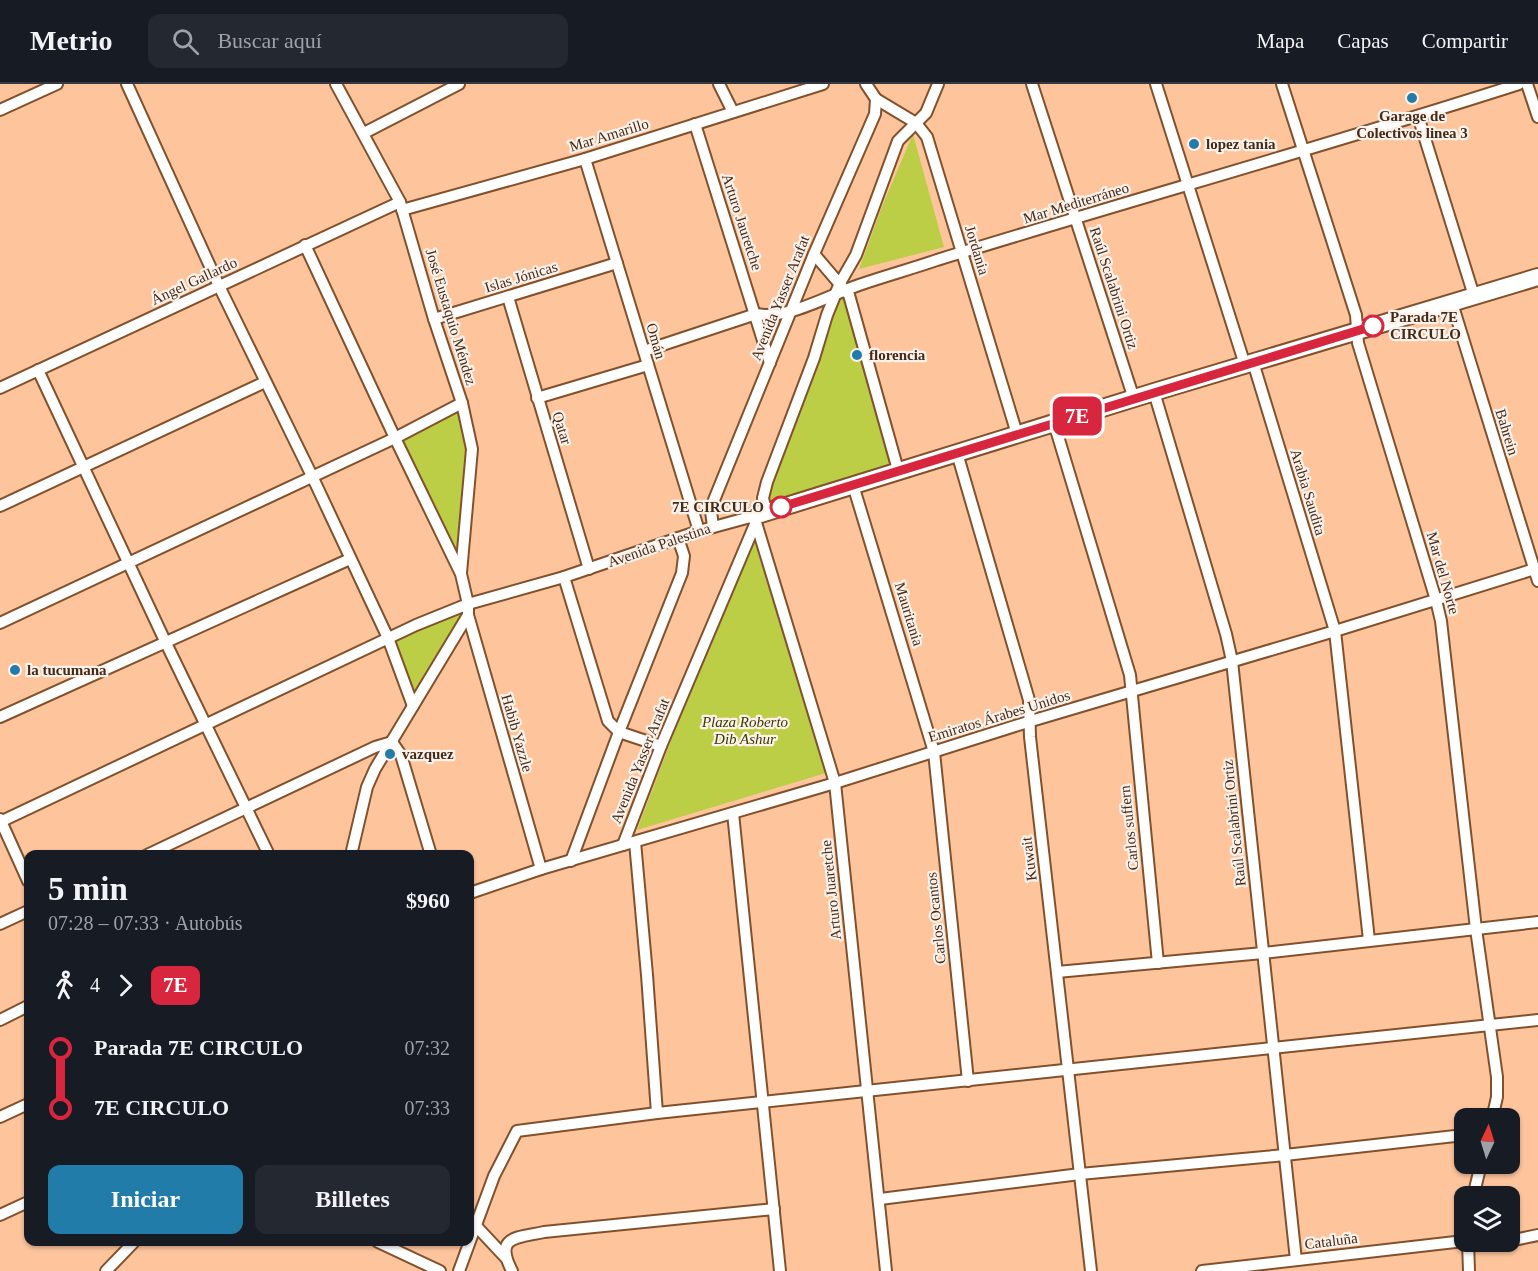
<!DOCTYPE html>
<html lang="es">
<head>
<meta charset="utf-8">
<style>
	body { margin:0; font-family:"Times New Roman",serif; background:#242831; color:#f1f3f6; height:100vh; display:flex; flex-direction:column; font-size:22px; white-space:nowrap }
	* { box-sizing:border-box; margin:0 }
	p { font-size:20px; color:#9ea1a6 }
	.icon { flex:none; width:33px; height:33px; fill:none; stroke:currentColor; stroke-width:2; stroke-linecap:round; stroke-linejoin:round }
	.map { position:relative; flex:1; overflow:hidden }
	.side { position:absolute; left:24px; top:766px; width:450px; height:396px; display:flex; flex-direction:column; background:#171b24; border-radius:12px; box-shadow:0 2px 4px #0004 }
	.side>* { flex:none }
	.badge { padding:0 12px; border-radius:9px; font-size:21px; line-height:39px }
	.needle { width:39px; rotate:4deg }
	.buttons { position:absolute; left:1454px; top:1024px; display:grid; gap:12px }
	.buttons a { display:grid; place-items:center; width:66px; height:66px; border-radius:12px; background:#171b24; box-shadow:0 2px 4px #0004; font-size:30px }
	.map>.badge { position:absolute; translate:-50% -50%; box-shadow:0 0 0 3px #fff }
	.legs { display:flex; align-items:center; gap:9px; height:66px; padding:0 24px; font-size:20px }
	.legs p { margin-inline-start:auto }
	.headline { display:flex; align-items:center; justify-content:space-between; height:102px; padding:0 24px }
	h1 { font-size:33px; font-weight:600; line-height:45px }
	.action { display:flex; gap:12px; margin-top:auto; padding:12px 24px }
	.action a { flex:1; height:69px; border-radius:12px; background:#227caa; color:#fff; font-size:24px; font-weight:600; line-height:69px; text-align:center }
	.action a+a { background:#242831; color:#f1f3f6 }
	ul { padding:0 24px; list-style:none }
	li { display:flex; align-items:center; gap:21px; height:60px; font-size:22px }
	li i { display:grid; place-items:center; width:9px; height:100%; margin:0 8px; background:currentColor }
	li i::after { content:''; width:15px; height:15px; margin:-8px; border:4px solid; border-radius:50%; background:#171b24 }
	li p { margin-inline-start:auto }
	li:first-child i { background:linear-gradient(#0000 50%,currentColor 0) }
	li:last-child i { background:linear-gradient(currentColor 50%,#0000 0) }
	header { display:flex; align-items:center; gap:36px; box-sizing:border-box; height:84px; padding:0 30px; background:#171b24; border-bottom:2px solid #363941 }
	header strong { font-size:28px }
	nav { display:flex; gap:33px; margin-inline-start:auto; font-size:21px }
	.search { width:420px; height:54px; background:#242831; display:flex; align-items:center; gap:15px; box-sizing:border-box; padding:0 21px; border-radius:12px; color:#9ea1a6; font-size:22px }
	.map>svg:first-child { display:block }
</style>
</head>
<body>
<header>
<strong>Metrio</strong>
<div class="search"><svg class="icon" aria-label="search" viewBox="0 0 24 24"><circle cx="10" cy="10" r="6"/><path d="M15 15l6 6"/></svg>Buscar aquí</div>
<nav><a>Mapa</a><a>Capas</a><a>Compartir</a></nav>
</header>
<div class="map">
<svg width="1538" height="1187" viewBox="0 0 1538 1187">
	<rect width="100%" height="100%" fill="#fec59d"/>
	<g fill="#bcce45">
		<path d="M 913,50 L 944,163 L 859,185 L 883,120 Z"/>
		<path d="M 846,209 L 891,383 L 767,426 L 769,398 L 838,212 Z"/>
		<path d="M 462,320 L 470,356 L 461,488 L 396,354 Z"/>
		<path d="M 754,456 L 826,689 L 637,746 L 693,599 Z"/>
		<path d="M 468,521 L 414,619 L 390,555 Z"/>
	</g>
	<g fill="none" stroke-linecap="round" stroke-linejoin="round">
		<defs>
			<g id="street">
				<path d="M 127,0 L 219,202 L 312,392 L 388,554 L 413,622"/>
				<path d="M 336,0 L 400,118 L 434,235 L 462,319 L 472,365 L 461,489"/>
				<path d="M 719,0 L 733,28"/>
				<path d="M 1032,0 L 1134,315"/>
				<path d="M 1156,0 L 1245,281"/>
				<path d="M 1282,0 L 1356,231 L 1358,259 L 1436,516 L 1441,537 L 1476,845 L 1497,993 L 1497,1013 L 1492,1035"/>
				<path d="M 1527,0 L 1538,33"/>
				<path d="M 876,15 L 916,39 L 927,53 L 1017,350"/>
				<path d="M 0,26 L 57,0"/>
				<path d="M 1418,32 L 1474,212"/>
				<path d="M 695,40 L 770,279"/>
				<path d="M 364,49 L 459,0"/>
				<path d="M 585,75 L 699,447"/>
				<path d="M 402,126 L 585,75 L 823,0"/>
				<path d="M 305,161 L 395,354 L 461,490 L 468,520 L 468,531 L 541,785"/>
				<path d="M 814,170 L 849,211 L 898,386"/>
				<path d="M 508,213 L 589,485"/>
				<path d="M 1452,219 L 1538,497"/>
				<path d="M 434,235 L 617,179"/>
				<path d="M 644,267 L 756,230 C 788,236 829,211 859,201 C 885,192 911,185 937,176 C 1131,116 1326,62 1519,0"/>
				<path d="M 1253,278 L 1335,547 L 1369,856"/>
				<path d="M 38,286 L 165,557 L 269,771"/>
				<path d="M 0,304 L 400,118"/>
				<path d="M 1154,308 L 1226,550 L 1232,577 L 1296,1176"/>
				<path d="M 537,314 L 648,281"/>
				<path d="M 1054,339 L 1130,591 L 1158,879"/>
				<path d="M 957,369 L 1029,616 L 1030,653 L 1091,1187"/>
				<path d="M 853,401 L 934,668 L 968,997"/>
				<path d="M 0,422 L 265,298"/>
				<path d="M 766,427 L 763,414 L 767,398 L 814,274 L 827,231 L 840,199 L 856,171 L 898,57 L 926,29 L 938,0"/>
				<path d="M 713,443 L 711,427 L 714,416 L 814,170 L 875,30 L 876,15 L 866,0"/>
				<path d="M 564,493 L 608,637 L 619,648 L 661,662"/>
				<path d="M 0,539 L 395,354 L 462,319"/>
				<path d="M 0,633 L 350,475"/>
				<path d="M 733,729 L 780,1187"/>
				<path d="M 0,735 L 28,797"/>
				<path d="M 0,738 L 416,541 L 468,520 L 564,493 L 699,447 L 754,432 L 835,699 L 886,1187"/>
				<path d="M 635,758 L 647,891 L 657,1029"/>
				<path d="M 623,761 L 661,662 L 756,438"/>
				<path d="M 147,771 L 375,663 L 392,658 L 401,671 L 431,771"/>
				<path d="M 351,771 L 367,703 L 375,685 L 468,531"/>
				<path d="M 571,777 L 619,648 L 682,489 L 684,472 L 678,454"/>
				<path d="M 470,809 L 541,785 L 835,699 L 1031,637 L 1335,547 L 1538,484"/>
				<path d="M 0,840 L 28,827"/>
				<path d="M 1057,888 L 1263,869 L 1538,838"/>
				<path d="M 0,936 L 28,922"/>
				<path d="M 0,1033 L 28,1020"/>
				<path d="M 1473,1113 L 1481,1080"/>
				<path d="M 880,1115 L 1080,1090 L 1285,1071 L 1464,1051"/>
				<path d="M 0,1131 L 28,1118"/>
				<path d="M 477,1143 L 506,1174"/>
				<path d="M 1509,1157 L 1538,1151"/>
				<path d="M 378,1158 L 440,1187"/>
				<path d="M 1468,1158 L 1469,1187"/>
				<path d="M 1475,1158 L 1501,1158"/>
				<path d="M 106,1187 L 134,1158"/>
				<path d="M 459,1187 L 494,1092 L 517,1047 L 657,1029 L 1538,936"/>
				<path d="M 512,1187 C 494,1152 516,1154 544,1148 L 774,1125"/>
				<path d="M 1202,1187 L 1464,1157"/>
			</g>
			<path id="secondary" d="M 754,432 L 1154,308 L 1538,193"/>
		</defs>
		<use href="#street" stroke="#82512b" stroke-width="14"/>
		<use href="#secondary" stroke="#82512b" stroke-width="20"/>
		<use href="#street" stroke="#fff" stroke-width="10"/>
		<use href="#secondary" stroke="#fff" stroke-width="16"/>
	</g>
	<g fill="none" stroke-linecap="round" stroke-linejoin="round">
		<defs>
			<path id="line-1" d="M 781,423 L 1373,242"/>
		</defs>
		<use href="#line-1" stroke="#fff" stroke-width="14"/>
		<use href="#line-1" stroke="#d7263d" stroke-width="9"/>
	</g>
	<g fill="#227caa" stroke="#fdf1e9" stroke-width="2">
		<circle cx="1412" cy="14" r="6"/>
		<circle cx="1194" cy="60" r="6"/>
		<circle cx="857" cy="271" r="6"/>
		<circle cx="15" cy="586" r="6"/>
		<circle cx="390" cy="670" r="6"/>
	</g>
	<g fill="#fff" stroke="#d7263d" stroke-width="3">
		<circle cx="1373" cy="242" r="10"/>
		<circle cx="781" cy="423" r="10"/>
	</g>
	<g text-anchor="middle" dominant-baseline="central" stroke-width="4.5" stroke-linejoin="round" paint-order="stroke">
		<g font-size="15" font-weight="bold" fill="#412b1b" stroke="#fdf1e9" text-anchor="start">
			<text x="1412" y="32" text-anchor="middle">Garage de<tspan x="1412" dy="17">Colectivos linea 3</tspan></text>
			<text x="1206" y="60">lopez tania</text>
			<text x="869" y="271">florencia</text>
			<text x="27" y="586">la tucumana</text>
			<text x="402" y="670">vazquez</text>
		</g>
		<g font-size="15" fill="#412b1b" stroke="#fdf1e9">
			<text transform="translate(609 51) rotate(-17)">Mar Amarillo</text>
			<text transform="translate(1076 119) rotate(-17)">Mar Mediterráneo</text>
			<text transform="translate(742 138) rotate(72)">Arturo Jauretche</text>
			<text transform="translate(977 166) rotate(73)">Jordania</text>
			<text transform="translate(521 193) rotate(-17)">Islas Jónicas</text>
			<text transform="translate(194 197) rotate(-25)">Ángel Gallardo</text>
			<text transform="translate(1114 204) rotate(72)">Raúl Scalabrini Ortiz</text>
			<text transform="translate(780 214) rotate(-68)">Avenida Yasser Arafat</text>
			<text transform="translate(451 233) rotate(73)">José Eustaquio Méndez</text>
			<text transform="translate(656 257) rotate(74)">Omán</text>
			<text transform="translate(562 344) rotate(73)">Qatar</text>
			<text transform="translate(1507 348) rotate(73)">Bahrein</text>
			<text transform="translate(1308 408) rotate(73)">Arabia Saudita</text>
			<text transform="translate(659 461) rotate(-19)">Avenida Palestina</text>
			<text transform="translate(1443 489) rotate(74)">Mar del Norte</text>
			<text transform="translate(909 530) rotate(73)">Mauritania</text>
			<text transform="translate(999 632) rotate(-17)">Emiratos Árabes Unidos</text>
			<text transform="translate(517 649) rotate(74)">Habib Yazzle</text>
			<text transform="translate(640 677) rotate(-68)">Avenida Yasser Arafat</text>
			<text transform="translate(1234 739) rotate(-96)">Raúl Scalabrini Ortiz</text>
			<text transform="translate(1129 744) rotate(-96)">Carlos suffern</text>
			<text transform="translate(1029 775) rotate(-97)">Kuwait</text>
			<text transform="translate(831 806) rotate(-96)">Arturo Juaretche</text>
			<text transform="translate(936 834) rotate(-96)">Carlos Ocantos</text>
			<text transform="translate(1331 1157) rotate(-7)">Cataluña</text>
		</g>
		<g font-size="15" font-weight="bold" fill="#412b1b" stroke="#fdf1e9" text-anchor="start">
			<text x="1390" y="233">Parada 7E<tspan x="1390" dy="17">CIRCULO</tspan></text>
			<text x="764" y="423" text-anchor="end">7E CIRCULO</text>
		</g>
		<g font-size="15" font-style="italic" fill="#353c01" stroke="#fdf1e9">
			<text x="745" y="638">Plaza Roberto<tspan x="745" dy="17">Dib Ashur</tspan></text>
		</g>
	</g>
</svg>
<div class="buttons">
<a><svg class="needle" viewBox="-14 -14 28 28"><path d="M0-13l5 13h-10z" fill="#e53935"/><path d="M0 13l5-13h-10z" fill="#9ea1a6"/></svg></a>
<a><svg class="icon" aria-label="layers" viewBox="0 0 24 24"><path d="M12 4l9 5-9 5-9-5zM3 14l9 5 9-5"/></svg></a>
</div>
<b class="badge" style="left:1077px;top:332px;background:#d7263d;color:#fff">7E</b>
<section class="side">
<div class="headline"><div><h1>5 min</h1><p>07:28 – 07:33 · Autobús</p></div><b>$960</b></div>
<div class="legs"><svg class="icon" aria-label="walk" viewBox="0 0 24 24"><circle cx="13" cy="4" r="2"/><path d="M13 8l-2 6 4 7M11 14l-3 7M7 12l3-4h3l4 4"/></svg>4<svg class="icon" aria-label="forward" viewBox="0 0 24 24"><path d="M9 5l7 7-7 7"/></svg><b class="badge" style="background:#d7263d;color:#fff">7E</b></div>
<ul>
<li><i style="color:#d7263d"></i><b>Parada 7E CIRCULO</b><p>07:32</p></li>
<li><i style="color:#d7263d"></i><b>7E CIRCULO</b><p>07:33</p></li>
</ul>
<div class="action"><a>Iniciar</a><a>Billetes</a></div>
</section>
</div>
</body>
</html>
